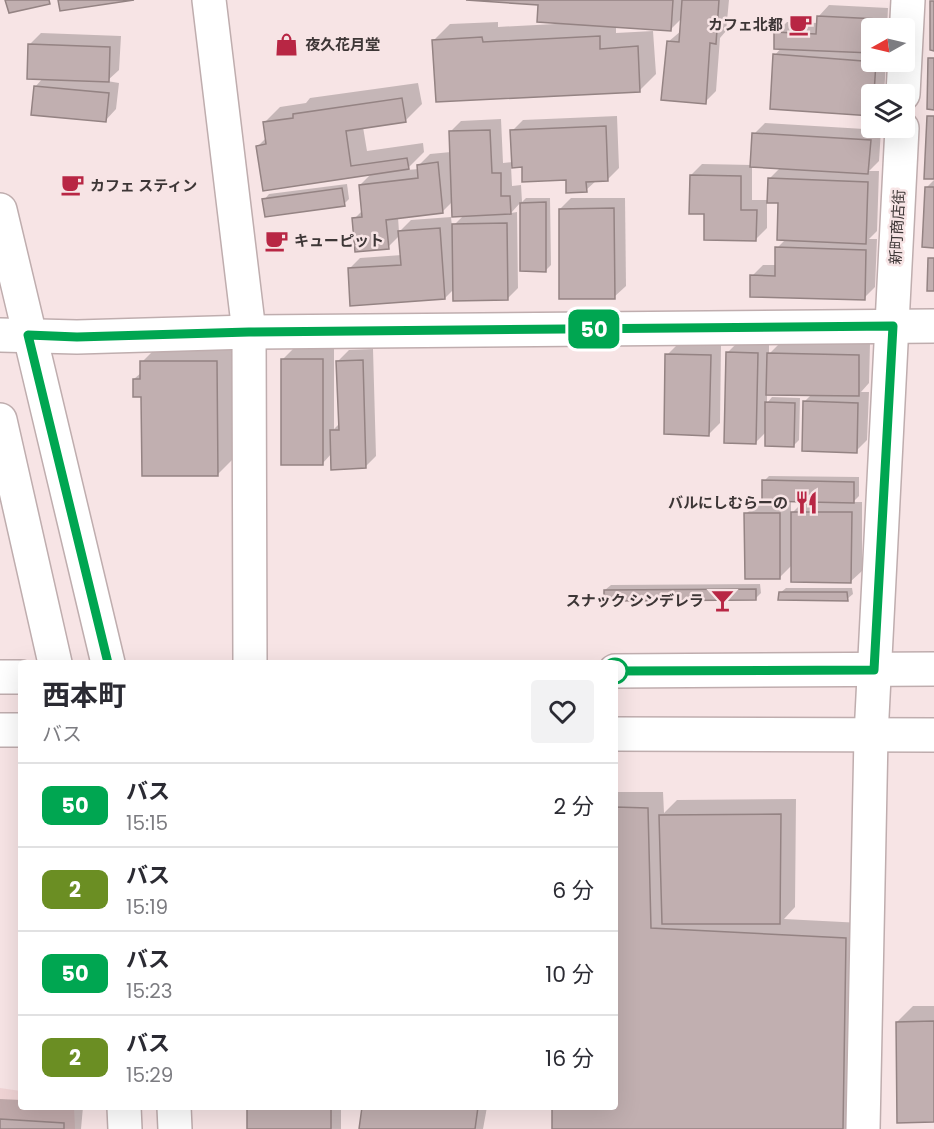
<!DOCTYPE html>
<html lang="ja">
<head>
<meta charset="utf-8">
<style>
	body { margin:0; font-family:Poppins,"Noto Sans JP",sans-serif; background:#f2f2f3; color:#2b2b33; height:100vh; display:flex; flex-direction:column; font-size:22px; white-space:nowrap }
	* { box-sizing:border-box; margin:0 }
	p { font-size:20px; color:#7c7c81 }
	.icon { flex:none; width:33px; height:33px; fill:none; stroke:currentColor; stroke-width:2; stroke-linecap:round; stroke-linejoin:round }
	.map { position:relative; flex:1; overflow:hidden }
	.details { position:absolute; left:18px; top:660px; width:600px; height:450px; display:flex; flex-direction:column; background:#fff; border-radius:6px; box-shadow:0 6px 24px #0002 }
	.details>* { flex:none }
	.badge { padding:0 12px; border-radius:9px; font-size:21px; line-height:39px }
	.needle { width:39px; rotate:262deg }
	.controls { position:absolute; left:861px; top:18px; display:grid; gap:12px }
	.controls a { display:grid; place-items:center; width:54px; height:54px; border-radius:6px; background:#fff; box-shadow:0 6px 24px #0002; font-size:30px }
	.map>.badge { position:absolute; translate:-50% -50%; box-shadow:0 0 0 3px #fff }
	.round { display:grid; place-items:center; flex:none; width:63px; height:63px; border-radius:6px; background:#f2f2f3 }
	.overview { display:flex; align-items:center; justify-content:space-between; height:102px; padding:0 24px }
	h1 { font-size:28px; font-weight:700; line-height:45px }
	ul { padding:0; list-style:none }
	li { display:flex; align-items:center; gap:18px; height:84px; padding:0 24px; border-top:2px solid #e1e1e2 }
	li div { flex:1 }
	li b { display:block; font-size:22px }
	li em { font-style:normal }
	li .badge { min-width:66px; font-weight:700; text-align:center }
	.map>svg:first-child { display:block }
</style>
</head>
<body>
<div class="map">
<svg width="934" height="1129" viewBox="0 0 934 1129">
	<rect width="100%" height="100%" fill="#f7e4e5"/>
	<path fill="#f0d4d5" d="M 0,1088 L 21,1091 L 21,1107 L 74,1107 L 75,1129 L 0,1129 Z"/>
	<g fill="#0003" fill-rule="evenodd">
		<path d="M 489,0 L 729,0 L 726,31 L 720,38 L 716,91 L 705,102 L 668,42 L 681,31 L 682,18 L 670,30 L 616,26 L 616,33 L 653,31 L 656,74 L 640,90 L 434,40 L 450,24 L 498,22 L 498,27 L 555,24 L 539,3 Z"/>
		<path d="M 829,5 L 888,8 L 887,28 L 872,28 L 872,62 L 886,62 L 884,94 L 872,94 L 775,55 L 782,47 L 776,33 L 787,22 L 818,23 L 818,17 Z"/>
		<path d="M 41,33 L 121,36 L 119,70 L 107,81 L 119,83 L 116,109 L 105,121 L 35,87 L 43,78 L 30,44 Z"/>
		<path d="M 418,83 L 422,104 L 406,120 L 363,127 L 367,151 L 423,143 L 424,152 L 406,170 L 419,169 L 419,165 L 430,154 L 451,152 L 450,132 L 461,121 L 501,119 L 503,163 L 513,162 L 512,131 L 523,120 L 617,116 L 619,168 L 608,179 L 597,180 L 586,190 L 567,178 L 523,166 L 511,166 L 512,186 L 521,185 L 522,202 L 526,198 L 550,198 L 551,265 L 546,270 L 522,270 L 521,202 L 511,213 L 517,212 L 518,288 L 507,299 L 455,288 L 445,298 L 349,269 L 360,258 L 402,255 L 400,235 L 388,247 L 354,219 L 363,210 L 360,185 L 372,173 L 258,146 L 267,137 L 264,123 L 280,107 L 306,103 L 310,98 ZM 453,201 L 464,215 L 452,227 L 451,217 L 411,220 L 399,232 L 398,217 L 442,212 Z"/>
		<path d="M 765,123 L 881,130 L 879,161 L 869,171 L 879,171 L 877,231 L 869,239 L 877,239 L 875,287 L 864,298 L 752,276 L 763,265 L 776,265 L 777,248 L 786,239 L 779,201 L 767,201 L 767,228 L 756,239 L 706,212 L 691,175 L 702,164 L 752,165 L 754,134 ZM 752,166 L 781,167 L 769,179 L 769,200 L 752,200 Z"/>
		<path d="M 934,180 L 934,246 L 927,187 Z"/>
		<path d="M 347,184 L 349,199 L 344,204 L 264,200 L 269,194 Z"/>
		<path d="M 571,198 L 625,198 L 626,286 L 614,297 L 560,209 Z"/>
		<path d="M 738,342 L 769,342 L 769,354 L 780,343 L 870,344 L 869,383 L 861,392 L 869,392 L 867,440 L 856,451 L 804,402 L 812,394 L 767,393 L 767,403 L 772,397 L 800,398 L 799,440 L 794,445 L 766,432 L 755,443 L 727,353 Z"/>
		<path d="M 678,344 L 721,344 L 720,423 L 709,434 L 667,355 Z"/>
		<path d="M 158,346 L 233,346 L 234,458 L 218,474 L 142,395 L 134,379 L 142,372 L 142,362 Z"/>
		<path d="M 334,348 L 334,429 L 340,423 L 338,361 L 349,350 L 373,349 L 376,456 L 365,467 L 332,453 L 322,464 L 282,360 L 293,349 Z"/>
		<path d="M 769,476 L 859,477 L 859,496 L 853,502 L 862,502 L 862,571 L 850,582 L 792,565 L 780,577 L 746,514 L 757,503 L 763,502 L 764,481 ZM 791,500 L 804,501 L 791,514 Z"/>
		<path d="M 760,584 L 761,593 L 755,599 L 605,590 L 611,585 Z"/>
		<path d="M 786,588 L 852,588 L 853,594 L 847,599 L 780,593 Z"/>
		<path d="M 615,792 L 663,792 L 664,813 L 677,800 L 796,799 L 795,907 L 784,919 L 862,923 L 858,1129 L 553,1129 L 554,1107 L 615,1107 Z"/>
		<path d="M 913,1006 L 934,1006 L 934,1121 L 897,1022 Z"/>
		<path d="M 0,1099 L 21,1100 L 21,1107 L 83,1107 L 81,1129 L 0,1129 Z"/>
		<path d="M 249,1107 L 341,1107 L 341,1129 L 248,1129 Z"/>
		<path d="M 364,1107 L 487,1107 L 483,1129 L 360,1129 Z"/>
	</g>
	<g fill="#c1afb0" stroke="#948383" stroke-width="1.5">
		<path d="M 5,0 L 49,0 L 50,4 L 9,13 Z"/>
		<path d="M 58,0 L 134,0 L 60,11 Z"/>
		<path d="M 466,0 L 673,0 L 671,31 L 537,22 L 538,5 Z"/>
		<path d="M 682,0 L 719,0 L 716,44 L 710,43 L 706,104 L 661,100 L 667,41 L 679,42 Z"/>
		<path d="M 930,1 L 934,1 L 934,51 L 930,50 Z"/>
		<path d="M 817,16 L 878,19 L 877,28 L 872,28 L 872,53 L 774,49 L 774,32 L 816,34 Z"/>
		<path d="M 600,36 L 600,49 L 638,46 L 640,92 L 436,102 L 432,40 L 482,37 L 483,42 Z"/>
		<path d="M 28,44 L 110,47 L 109,82 L 27,79 Z"/>
		<path d="M 773,54 L 876,62 L 874,94 L 872,94 L 872,116 L 770,109 Z"/>
		<path d="M 928,58 L 934,58 L 934,110 L 927,109 Z"/>
		<path d="M 34,86 L 109,93 L 106,122 L 31,115 Z"/>
		<path d="M 402,98 L 406,122 L 346,131 L 351,166 L 407,158 L 409,169 L 263,191 L 256,146 L 266,144 L 263,122 L 293,118 L 293,114 Z"/>
		<path d="M 927,116 L 934,116 L 934,179 L 924,179 Z"/>
		<path d="M 606,126 L 608,181 L 586,182 L 587,192 L 566,193 L 566,180 L 522,182 L 522,167 L 512,168 L 510,130 Z"/>
		<path d="M 490,130 L 492,173 L 501,173 L 501,196 L 510,196 L 511,214 L 452,217 L 449,131 Z"/>
		<path d="M 752,133 L 871,140 L 868,174 L 750,167 Z"/>
		<path d="M 438,162 L 443,213 L 386,220 L 389,249 L 355,252 L 352,218 L 362,217 L 359,185 L 418,178 L 417,165 Z"/>
		<path d="M 690,175 L 741,176 L 741,210 L 757,210 L 756,241 L 704,240 L 704,214 L 689,214 Z"/>
		<path d="M 768,178 L 868,182 L 866,244 L 777,240 L 778,203 L 767,203 Z"/>
		<path d="M 925,187 L 934,187 L 934,248 L 922,247 Z"/>
		<path d="M 342,188 L 345,206 L 265,217 L 262,199 Z"/>
		<path d="M 546,202 L 546,272 L 520,271 L 520,203 Z"/>
		<path d="M 614,208 L 615,299 L 559,299 L 559,209 Z"/>
		<path d="M 507,223 L 508,300 L 453,301 L 452,224 Z"/>
		<path d="M 440,228 L 445,299 L 350,306 L 348,268 L 401,265 L 398,231 Z"/>
		<path d="M 775,247 L 866,250 L 865,300 L 750,297 L 750,275 L 775,276 Z"/>
		<path d="M 928,258 L 934,258 L 934,291 L 927,291 Z"/>
		<path d="M 726,352 L 758,353 L 756,444 L 724,443 Z"/>
		<path d="M 767,353 L 859,355 L 859,396 L 766,395 Z"/>
		<path d="M 665,354 L 711,355 L 709,436 L 664,434 Z"/>
		<rect x="281" y="359" width="42" height="106"/>
		<path d="M 363,360 L 366,468 L 331,470 L 330,430 L 339,430 L 336,361 Z"/>
		<path d="M 140,361 L 217,361 L 218,476 L 142,476 L 141,397 L 133,397 L 133,379 L 140,379 Z"/>
		<path d="M 803,401 L 858,403 L 857,453 L 802,451 Z"/>
		<path d="M 765,402 L 795,403 L 794,447 L 765,446 Z"/>
		<path d="M 762,480 L 854,482 L 854,503 L 762,501 Z"/>
		<path d="M 791,512 L 852,512 L 851,583 L 791,582 Z"/>
		<path d="M 744,513 L 780,513 L 780,579 L 745,579 Z"/>
		<path d="M 756,589 L 756,600 L 604,601 L 604,590 Z"/>
		<path d="M 779,592 L 847,592 L 848,601 L 778,600 Z"/>
		<path d="M 615,807 L 648,808 L 651,928 L 846,938 L 843,1129 L 552,1129 L 552,1107 L 615,1107 Z"/>
		<path d="M 781,814 L 780,924 L 662,924 L 659,815 Z"/>
		<path d="M 934,1021 L 934,1122 L 897,1123 L 896,1022 Z"/>
		<rect x="247" y="1107" width="84" height="22"/>
		<path d="M 362,1107 L 478,1107 L 475,1129 L 359,1129 Z"/>
		<path d="M 0,1119 L 64,1123 L 64,1129 L 0,1129 Z"/>
	</g>
	<g fill="none" stroke-linecap="round" stroke-linejoin="round">
		<defs>
			<g id="minor">
				<path d="M 209,0 L 249,332 L 250,663"/>
				<path d="M 903,94 L 908,0"/>
				<path d="M 0,210 L 108,663"/>
				<path d="M 0,335 L 77,337 L 249,332 L 934,326"/>
				<path d="M 0,420 L 55,663"/>
				<path d="M 615,671 L 934,669"/>
				<path d="M 0,677 L 21,677"/>
				<path d="M 0,730 L 21,730"/>
				<path d="M 615,734 L 934,735"/>
				<path d="M 124,1107 L 125,1129"/>
				<path d="M 174,1107 L 175,1129"/>
				<path d="M 863,1129 L 871,736 L 902,128"/>
			</g>
		</defs>
		<use href="#minor" stroke="#bfadae" stroke-width="36"/>
		<use href="#minor" stroke="#fff" stroke-width="33"/>
	</g>
	<g fill="none" stroke-linecap="round" stroke-linejoin="round">
		<defs>
			<path id="line" d="M 108,663 L 28,335 L 77,337 L 249,332 L 893,326 L 874,670 L 615,671"/>
		</defs>
		<use href="#line" stroke="#fff" stroke-width="14"/>
		<use href="#line" stroke="#00a651" stroke-width="9"/>
	</g>
	<defs>
		<symbol id="cafe-bare" viewBox="-9 -9 18 18"><path d="M-5.5-4.5H6V0H3Q3 3.5 0 3.5H-2.5Q-5.5 3.5-5.5 0ZM3-3.2v2h1.7v-2ZM-6 4.5H4V6H-6Z" fill="#b82644" stroke="#f7e4e5" stroke-width="2.5" paint-order="stroke"/></symbol>
		<symbol id="shop-bare" viewBox="-9 -9 18 18"><path d="M-5-2.5h2.3a2.7 3.5 0 0 1 5.4 0H5L5.5 6h-11ZM-1.5-2.5h3a1.5 2.3 0 0 0-3 0Z" fill="#b82644" stroke="#f7e4e5" stroke-width="2.5" paint-order="stroke"/></symbol>
		<symbol id="restaurant-bare" viewBox="-9 -9 18 18"><path d="M-5-6h1v4h1v-4h1v4h1v-4h1v5L-1.5 .5V6h-2V.5L-5-1ZM5-6V6H3V1.5H1.5Q1.5-4 5-6Z" fill="#b82644" stroke="#f7e4e5" stroke-width="2.5" paint-order="stroke"/></symbol>
		<symbol id="bar-bare" viewBox="-9 -9 18 18"><path d="M-6-5H6L.8 .8V4.5H3.5V6h-7V4.5H-.8V.8Z" fill="#b82644" stroke="#f7e4e5" stroke-width="2.5" paint-order="stroke"/></symbol>
	</defs>
	<g fill-rule="evenodd">
		<use href="#cafe-bare" x="784" y="8" width="33" height="33"/>
		<use href="#shop-bare" x="270" y="28" width="33" height="33"/>
		<use href="#cafe-bare" x="56" y="168" width="33" height="33"/>
		<use href="#cafe-bare" x="260" y="224" width="33" height="33"/>
		<use href="#restaurant-bare" x="790" y="486" width="33" height="33"/>
		<use href="#bar-bare" x="706" y="584" width="33" height="33"/>
	</g>
	<circle fill="#fff" stroke="#00a651" stroke-width="3" cx="615" cy="671" r="12"/>
	<g text-anchor="middle" dominant-baseline="central" stroke-width="5" stroke-linejoin="round" paint-order="stroke">
		<g font-size="15" font-weight="bold" fill="#3d3636" stroke="#f7e4e5" text-anchor="end">
			<text x="783" y="24">カフェ北都</text>
			<text x="305" y="44" text-anchor="start">夜久花月堂</text>
			<text x="90" y="185" text-anchor="start">カフェ スティン</text>
			<text x="294" y="240" text-anchor="start">キューピット</text>
			<text x="788" y="502">バルにしむらーの</text>
			<text x="704" y="600">スナック シンデレラ</text>
		</g>
		<g font-size="15" fill="#3d3636" stroke="#f7e4e5">
			<text transform="translate(897 227) rotate(-87)">新町商店街</text>
		</g>
	</g>
</svg>
<div class="controls">
<a><svg class="needle" viewBox="-14 -14 28 28"><path d="M0-13l5 13h-10z" fill="#e53935"/><path d="M0 13l5-13h-10z" fill="#7c7c81"/></svg></a>
<a><svg class="icon" aria-label="layers" viewBox="0 0 24 24"><path d="M12 4l9 5-9 5-9-5zM3 14l9 5 9-5"/></svg></a>
</div>
<b class="badge" style="left:594px;top:329px;background:#00a651;color:#fff">50</b>
<section class="details">
<div class="overview"><div><h1>西本町</h1><p>バス</p></div><a class="round"><svg class="icon" aria-label="heart" viewBox="0 0 24 24"><path d="M12 20l-8-8c-3-5 5-10 8-4 3-6 11-1 8 4z"/></svg></a></div>
<ul>
<li><span class="badge" style="background:#00a651;color:#fff">50</span><div><b>バス</b><p>15:15</p></div><em>2 分</em></li>
<li><span class="badge" style="background:#6b8e23;color:#fff">2</span><div><b>バス</b><p>15:19</p></div><em>6 分</em></li>
<li><span class="badge" style="background:#00a651;color:#fff">50</span><div><b>バス</b><p>15:23</p></div><em>10 分</em></li>
<li><span class="badge" style="background:#6b8e23;color:#fff">2</span><div><b>バス</b><p>15:29</p></div><em>16 分</em></li>
</ul>
</section>
</div>
</body>
</html>
